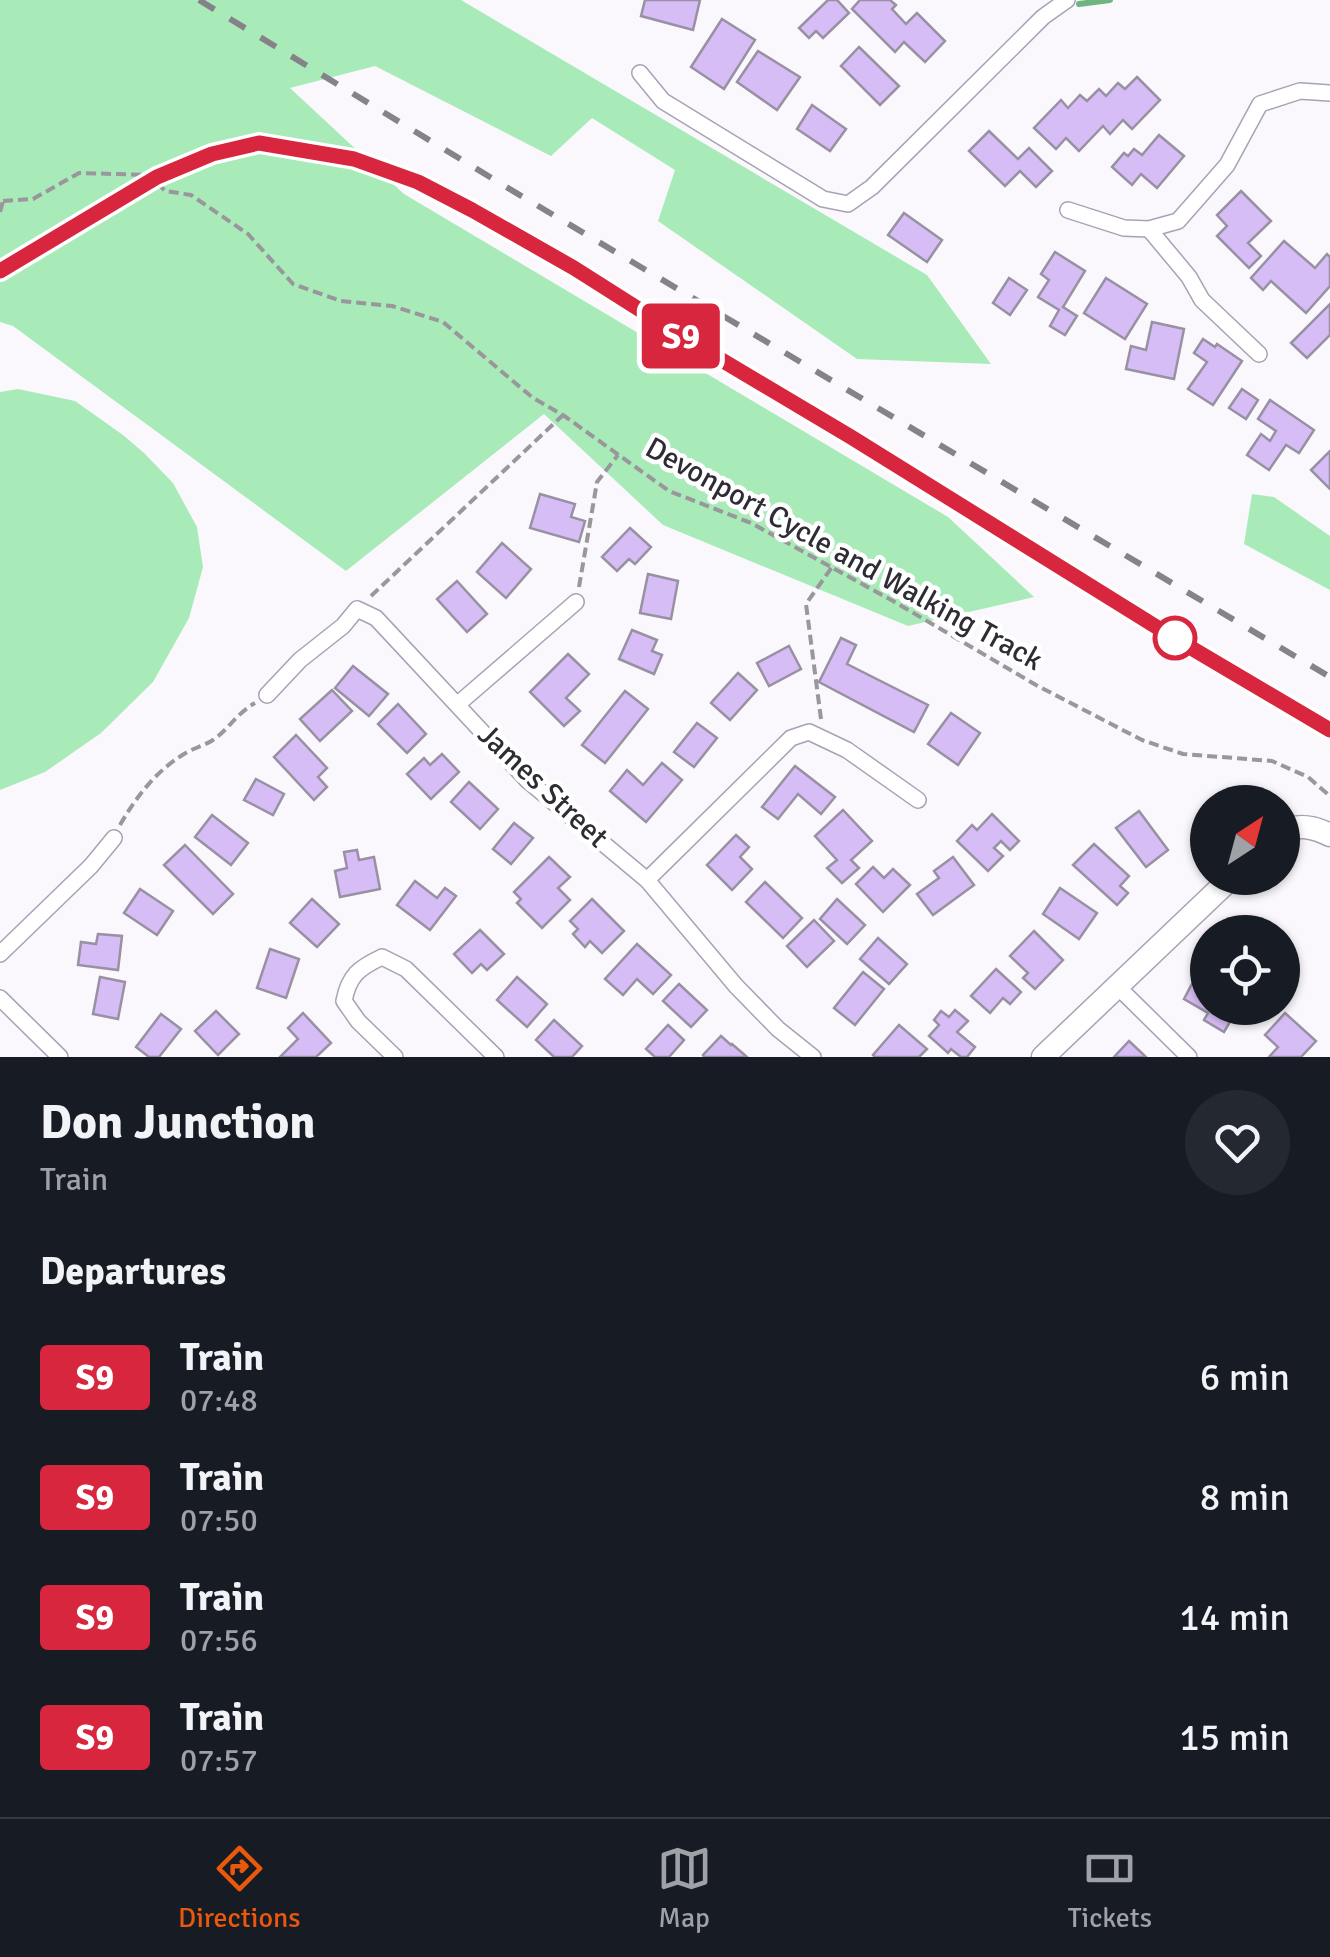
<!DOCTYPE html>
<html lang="en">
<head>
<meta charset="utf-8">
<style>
	body { margin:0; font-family:Signika,sans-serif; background:#242831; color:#f1f3f6; height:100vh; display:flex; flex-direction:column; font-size:38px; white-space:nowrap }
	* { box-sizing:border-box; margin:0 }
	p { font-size:32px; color:#9ea1a6 }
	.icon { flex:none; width:55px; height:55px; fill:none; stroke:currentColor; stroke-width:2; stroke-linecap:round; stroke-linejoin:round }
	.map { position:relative; height:1057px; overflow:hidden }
	.sheet { display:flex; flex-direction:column; background:#171b24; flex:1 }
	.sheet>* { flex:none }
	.badge { padding:0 20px; border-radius:8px; font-size:35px; line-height:65px }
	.needle { width:65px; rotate:36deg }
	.fabs { position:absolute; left:1190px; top:785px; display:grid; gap:20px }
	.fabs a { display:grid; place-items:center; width:110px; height:110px; border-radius:50%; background:#171b24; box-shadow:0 2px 8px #0004; font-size:50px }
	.map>.badge { position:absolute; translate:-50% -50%; box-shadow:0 0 0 5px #fff }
	h2 { padding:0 40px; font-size:38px; line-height:90px }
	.round { display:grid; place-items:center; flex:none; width:105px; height:105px; border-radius:52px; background:#242831 }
	.headline { display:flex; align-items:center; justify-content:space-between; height:170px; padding:0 40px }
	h1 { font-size:48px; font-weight:800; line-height:75px }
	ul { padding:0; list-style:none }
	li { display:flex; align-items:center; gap:30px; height:120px; padding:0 40px }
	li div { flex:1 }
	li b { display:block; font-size:38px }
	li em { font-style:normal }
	li .badge { min-width:110px; font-weight:700; text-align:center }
	.menu { display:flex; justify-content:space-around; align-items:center; height:140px; border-top:2px solid #363941; background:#171b24; font-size:28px; color:#9ea1a6 }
	.menu a { display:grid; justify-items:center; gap:5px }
	.menu .on { color:#ea580c }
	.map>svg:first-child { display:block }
</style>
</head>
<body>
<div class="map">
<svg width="1330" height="1057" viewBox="0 0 1330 1057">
	<rect width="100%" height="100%" fill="#faf8fc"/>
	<g fill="#a8ebb9">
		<path d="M 0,0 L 461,0 L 927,275 L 991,364 L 857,359 L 658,221 L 675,170 L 592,118 L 551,156 L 375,66 L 290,88 L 404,194 L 948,517 L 1034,597 L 908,626 L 663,525 L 544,414 L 346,571 L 13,326 L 0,322 Z"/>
		<path d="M 18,389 L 75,401 L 123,435 L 144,453 L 173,483 L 197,527 L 203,567 L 189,618 L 153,682 L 101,733 L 45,772 L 0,790 L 0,392 Z"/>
		<path d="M 1252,494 L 1274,497 L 1330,536 L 1330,590 L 1244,544 Z"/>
	</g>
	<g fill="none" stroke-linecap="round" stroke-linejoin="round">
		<path stroke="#6fb582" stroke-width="6" d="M 1079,4 L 1110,0"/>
	</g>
	<g fill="#d7bdf5" stroke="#9890a3" stroke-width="2.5">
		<path d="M 645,0 L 700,0 L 693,30 L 641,16 Z"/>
		<path d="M 828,0 L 837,0 L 849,13 L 823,38 L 816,31 L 809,38 L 799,28 Z"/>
		<path d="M 860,0 L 890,0 L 896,5 L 892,9 L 906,24 L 917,13 L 945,41 L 925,62 L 904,42 L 895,52 L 852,9 Z"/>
		<path d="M 722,19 L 755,40 L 724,89 L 691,67 Z"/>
		<path d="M 859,47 L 899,86 L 880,105 L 841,66 Z"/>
		<path d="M 758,51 L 800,77 L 777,110 L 737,82 Z"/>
		<path d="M 1137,77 L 1160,100 L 1132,129 L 1123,120 L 1110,134 L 1103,126 L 1079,151 L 1066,138 L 1056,149 L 1034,128 L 1061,100 L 1068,108 L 1080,95 L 1087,101 L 1099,89 L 1106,96 L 1118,83 L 1125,89 Z"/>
		<path d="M 812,105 L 846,129 L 830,151 L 797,129 Z"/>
		<path d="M 989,131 L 1018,159 L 1029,148 L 1052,171 L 1036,187 L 1020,171 L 1005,186 L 969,151 Z"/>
		<path d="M 1159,135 L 1184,156 L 1157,188 L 1141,174 L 1132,185 L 1112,167 L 1124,153 L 1128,156 L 1134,149 L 1142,155 Z"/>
		<path d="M 1241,191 L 1271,221 L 1248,243 L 1261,256 L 1249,268 L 1217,236 L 1227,226 L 1217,215 Z"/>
		<path d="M 904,213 L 942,240 L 927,262 L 888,235 Z"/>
		<path d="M 1284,241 L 1315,268 L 1327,254 L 1330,257 L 1330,286 L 1306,313 L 1271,281 L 1263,290 L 1251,278 Z"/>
		<path d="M 1055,252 L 1085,271 L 1063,307 L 1077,316 L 1065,335 L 1050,326 L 1059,310 L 1038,297 L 1049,280 L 1041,274 Z"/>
		<path d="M 1009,278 L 1027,290 L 1010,315 L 993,303 Z"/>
		<path d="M 1106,278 L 1147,304 L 1125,339 L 1084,313 Z"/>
		<path d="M 1330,304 L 1330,335 L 1307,358 L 1291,343 Z"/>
		<path d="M 1152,322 L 1184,329 L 1174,379 L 1126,369 L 1131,346 L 1146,350 Z"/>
		<path d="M 1203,339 L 1215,347 L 1217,344 L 1242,361 L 1213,405 L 1188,389 L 1207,362 L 1194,353 Z"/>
		<path d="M 1242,389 L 1258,400 L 1246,419 L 1229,408 Z"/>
		<path d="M 1270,400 L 1314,430 L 1299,453 L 1286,445 L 1269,470 L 1247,455 L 1261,434 L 1270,441 L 1276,431 L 1258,419 Z"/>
		<path d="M 1330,451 L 1330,489 L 1311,470 Z"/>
		<path d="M 540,494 L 575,504 L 571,517 L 585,521 L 579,542 L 530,528 Z"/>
		<path d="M 630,528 L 651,547 L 635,564 L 629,559 L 617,571 L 602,557 Z"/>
		<path d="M 502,543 L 531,569 L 506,598 L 477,572 Z"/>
		<path d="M 648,574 L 678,581 L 671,619 L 640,613 Z"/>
		<path d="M 457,581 L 487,614 L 467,632 L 437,599 Z"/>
		<path d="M 632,630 L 657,640 L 652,651 L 662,655 L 654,674 L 619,659 Z"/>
		<path d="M 841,638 L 856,645 L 847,664 L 928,705 L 914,732 L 819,682 Z"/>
		<path d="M 789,646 L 801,669 L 769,686 L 757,663 Z"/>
		<path d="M 568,654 L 589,674 L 566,698 L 580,711 L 564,726 L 530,692 Z"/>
		<path d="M 353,666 L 388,694 L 369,716 L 335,688 Z"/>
		<path d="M 738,673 L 757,690 L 730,720 L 711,703 Z"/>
		<path d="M 332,690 L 352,711 L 320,741 L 300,719 Z"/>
		<path d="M 625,691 L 648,709 L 605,763 L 582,745 Z"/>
		<path d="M 398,704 L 426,734 L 407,753 L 378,724 Z"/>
		<path d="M 951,713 L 980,733 L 958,765 L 928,744 Z"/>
		<path d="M 697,723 L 717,738 L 694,767 L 674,752 Z"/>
		<path d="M 296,735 L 327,768 L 318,777 L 327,787 L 314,800 L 274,757 Z"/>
		<path d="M 442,754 L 459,772 L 431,799 L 407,774 L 424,758 L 430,765 Z"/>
		<path d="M 662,763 L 682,780 L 646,822 L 610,791 L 627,770 L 643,785 Z"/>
		<path d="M 795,766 L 835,797 L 821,814 L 798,794 L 778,819 L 762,807 Z"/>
		<path d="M 256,779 L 284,794 L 273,815 L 244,800 Z"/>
		<path d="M 469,782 L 498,809 L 480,829 L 451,802 Z"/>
		<path d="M 843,810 L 872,841 L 851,860 L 859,868 L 842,883 L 827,868 L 837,860 L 815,836 Z"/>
		<path d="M 1139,811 L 1168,850 L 1146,867 L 1116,828 Z"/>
		<path d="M 992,814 L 1019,841 L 1010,850 L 1001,841 L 994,848 L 1003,856 L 988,871 L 957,841 L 972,825 L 977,830 Z"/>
		<path d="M 212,815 L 248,843 L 231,865 L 195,837 Z"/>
		<path d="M 514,823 L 533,838 L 511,864 L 493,849 Z"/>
		<path d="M 736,835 L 749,847 L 740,857 L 752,869 L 732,890 L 707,865 Z"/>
		<path d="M 1094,844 L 1129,876 L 1120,886 L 1128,893 L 1117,905 L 1073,865 Z"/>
		<path d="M 185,845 L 233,894 L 213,914 L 164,865 Z"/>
		<path d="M 357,850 L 359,860 L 374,857 L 380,889 L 340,897 L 335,871 L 347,868 L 344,852 Z"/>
		<path d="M 549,857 L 570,877 L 558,888 L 570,900 L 542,928 L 517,903 L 521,899 L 514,892 Z"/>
		<path d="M 953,857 L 974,885 L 933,915 L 917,894 L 939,878 L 934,871 Z"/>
		<path d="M 873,867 L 884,878 L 893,869 L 910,885 L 883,912 L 856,884 Z"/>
		<path d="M 415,881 L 437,898 L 445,888 L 456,896 L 430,930 L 397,905 Z"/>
		<path d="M 765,882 L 802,918 L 783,938 L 746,902 Z"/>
		<path d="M 1060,888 L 1097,913 L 1079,939 L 1043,914 Z"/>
		<path d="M 140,889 L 173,911 L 157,935 L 124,913 Z"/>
		<path d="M 312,899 L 339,924 L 317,947 L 290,923 Z"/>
		<path d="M 592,899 L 624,931 L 602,953 L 590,941 L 585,947 L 573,934 L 578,929 L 570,921 Z"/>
		<path d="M 837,899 L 865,925 L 847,944 L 820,919 Z"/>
		<path d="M 814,920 L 834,941 L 807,967 L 787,946 Z"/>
		<path d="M 480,930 L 504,954 L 487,970 L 481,964 L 472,973 L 454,954 Z"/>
		<path d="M 1034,931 L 1063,960 L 1035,989 L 1023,978 L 1028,973 L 1010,956 Z"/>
		<path d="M 98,934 L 122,936 L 118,970 L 78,965 L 81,942 L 96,944 Z"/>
		<path d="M 878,938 L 907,964 L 889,984 L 860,959 Z"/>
		<path d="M 637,944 L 671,975 L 653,994 L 637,979 L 623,995 L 605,979 Z"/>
		<path d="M 270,949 L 299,959 L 286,998 L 257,988 Z"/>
		<path d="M 996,969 L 1021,992 L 1010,1004 L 1003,998 L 990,1013 L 971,996 Z"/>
		<path d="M 863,972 L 884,989 L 855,1025 L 834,1008 Z"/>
		<path d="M 100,977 L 125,982 L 118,1019 L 93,1014 Z"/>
		<path d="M 517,977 L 547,1004 L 527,1027 L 497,1000 Z"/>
		<path d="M 1194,980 L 1208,988 L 1208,1008 L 1238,1008 L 1224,1032 L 1204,1020 L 1208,1013 L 1184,999 Z"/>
		<path d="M 679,984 L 707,1010 L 691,1027 L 663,1001 Z"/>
		<path d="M 955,1010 L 968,1021 L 957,1032 L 975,1047 L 967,1057 L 961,1057 L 951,1049 L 948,1053 L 929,1036 L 939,1025 L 934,1020 L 941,1011 L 949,1017 Z"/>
		<path d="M 216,1011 L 239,1034 L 218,1055 L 195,1031 Z"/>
		<path d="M 303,1013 L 331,1043 L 316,1057 L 280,1057 L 298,1039 L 288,1028 Z"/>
		<path d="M 1285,1013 L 1316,1041 L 1301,1057 L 1269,1057 L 1278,1047 L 1265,1035 Z"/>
		<path d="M 161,1014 L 181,1029 L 159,1057 L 149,1057 L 136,1047 Z"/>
		<path d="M 554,1020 L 582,1046 L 572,1057 L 554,1057 L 536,1040 Z"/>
		<path d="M 668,1025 L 684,1040 L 669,1057 L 655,1057 L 646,1049 Z"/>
		<path d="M 899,1025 L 927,1049 L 919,1057 L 875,1057 L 873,1055 Z"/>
		<path d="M 721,1036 L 731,1045 L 732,1044 L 747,1057 L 704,1057 L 703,1055 Z"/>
		<path d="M 1129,1041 L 1146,1057 L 1114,1057 Z"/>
	</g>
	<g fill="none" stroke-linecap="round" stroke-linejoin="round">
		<defs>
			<g id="street">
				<path d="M 640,73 L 663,101 L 823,199 L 848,204 L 872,187 L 1043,17 L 1067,0"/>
				<path d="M 1068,210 L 1124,228 L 1149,229 L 1178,221 L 1227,165 L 1260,104 L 1300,91 L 1330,93"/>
				<path d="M 1149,229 L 1189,277 L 1202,300 L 1259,354"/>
				<path d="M 267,695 L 300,660 L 343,626 L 357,609 L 376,618 L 527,780 L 647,880 L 736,986 L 778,1029 L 813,1057"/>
				<path d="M 458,704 L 576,602"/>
				<path d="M 647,880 L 791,738 L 809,732 L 847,750 L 918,800"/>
				<path d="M 0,954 L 91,866 L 114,838"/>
				<path d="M 1118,987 L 1189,1057"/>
				<path d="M 0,998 L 60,1057"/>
				<path d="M 395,1057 L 358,1021 L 344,1001 C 349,975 359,968 382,957 L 406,969 L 496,1057"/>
			</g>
			<g id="secondary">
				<path d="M 1282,833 C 1298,823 1314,827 1330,835"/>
				<path d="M 1043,1057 L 1231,878"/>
			</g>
		</defs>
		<use href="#street" stroke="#aaa1b5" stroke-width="18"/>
		<use href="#secondary" stroke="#aaa1b5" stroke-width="25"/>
		<g stroke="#99969c" stroke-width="4" stroke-dasharray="10 5" stroke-linecap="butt">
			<path d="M 3,201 L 33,199 L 79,173 L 151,175 L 165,191 L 191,195 L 248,234 L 293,284 L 341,301 L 392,306 L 443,322 L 533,398 L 563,415 L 669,491 L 751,523 L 893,601 L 1036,685 L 1142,740 L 1183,754 L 1272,761 L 1308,777 L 1330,796"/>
			<path d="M 0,212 L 3,201"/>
			<path d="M 579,587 L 597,482 L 618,455"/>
			<path d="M 371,596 L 563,415"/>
			<path d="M 821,719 L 806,604 L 832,567"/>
			<path d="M 120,825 C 136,797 156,771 184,754 C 193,748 204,746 213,740 C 228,730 236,714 255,703"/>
		</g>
		<use href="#street" stroke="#fff" stroke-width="15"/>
		<use href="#secondary" stroke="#fff" stroke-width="22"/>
		<g stroke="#858289" stroke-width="6" stroke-dasharray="18 18" stroke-linecap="butt">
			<path d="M 199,0 L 508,188 L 1330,677"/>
			<path d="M 0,270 L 157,177 L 211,154 L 259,143 L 354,159 L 418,183 L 472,210 L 574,269 L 678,334 L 851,437 L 1171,636 L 1330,730"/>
		</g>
	</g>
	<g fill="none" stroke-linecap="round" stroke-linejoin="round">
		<defs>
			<path id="line" d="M 0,271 L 157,177 L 212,154 L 259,143 L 354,159 L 418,182 L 472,210 L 574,268 L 678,334 L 851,437 L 1171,636 L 1330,730"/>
		</defs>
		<use href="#line" stroke="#fff" stroke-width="22"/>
		<use href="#line" stroke="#d7263d" stroke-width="15"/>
	</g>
	<circle fill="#fff" stroke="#d7263d" stroke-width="5" cx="1175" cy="638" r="20"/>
	<g text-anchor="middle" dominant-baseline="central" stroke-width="9" stroke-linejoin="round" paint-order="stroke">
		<g font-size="30" fill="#302c35" stroke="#fff">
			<text transform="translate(844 554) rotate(29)">Devonport Cycle and Walking Track</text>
			<text transform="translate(543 786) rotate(43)">James Street</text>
		</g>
	</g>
</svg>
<div class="fabs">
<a><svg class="needle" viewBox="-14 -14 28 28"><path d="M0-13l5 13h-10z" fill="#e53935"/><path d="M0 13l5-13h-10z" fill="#9ea1a6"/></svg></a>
<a><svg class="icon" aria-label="locate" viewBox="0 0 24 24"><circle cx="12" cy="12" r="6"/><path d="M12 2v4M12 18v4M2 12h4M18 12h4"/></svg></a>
</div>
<b class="badge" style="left:681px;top:336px;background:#d7263d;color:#fff">S9</b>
</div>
<section class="sheet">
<div class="headline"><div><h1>Don Junction</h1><p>Train</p></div><a class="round"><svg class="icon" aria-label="heart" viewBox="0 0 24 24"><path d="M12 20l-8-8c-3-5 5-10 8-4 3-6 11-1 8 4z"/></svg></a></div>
<h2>Departures</h2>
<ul>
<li><span class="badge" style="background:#d7263d;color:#fff">S9</span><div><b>Train</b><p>07:48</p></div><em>6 min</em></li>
<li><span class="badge" style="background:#d7263d;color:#fff">S9</span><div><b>Train</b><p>07:50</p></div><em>8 min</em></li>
<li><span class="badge" style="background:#d7263d;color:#fff">S9</span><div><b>Train</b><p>07:56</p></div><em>14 min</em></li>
<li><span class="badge" style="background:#d7263d;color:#fff">S9</span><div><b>Train</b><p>07:57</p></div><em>15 min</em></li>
</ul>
</section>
<nav class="menu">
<a class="on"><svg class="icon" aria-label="directions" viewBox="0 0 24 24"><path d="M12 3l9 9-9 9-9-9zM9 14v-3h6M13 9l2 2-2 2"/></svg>Directions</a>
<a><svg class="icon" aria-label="map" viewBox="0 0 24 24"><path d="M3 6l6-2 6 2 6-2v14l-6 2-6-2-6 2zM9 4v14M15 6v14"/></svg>Map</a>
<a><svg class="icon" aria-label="tickets" viewBox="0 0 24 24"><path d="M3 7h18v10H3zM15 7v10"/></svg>Tickets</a>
</nav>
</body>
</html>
